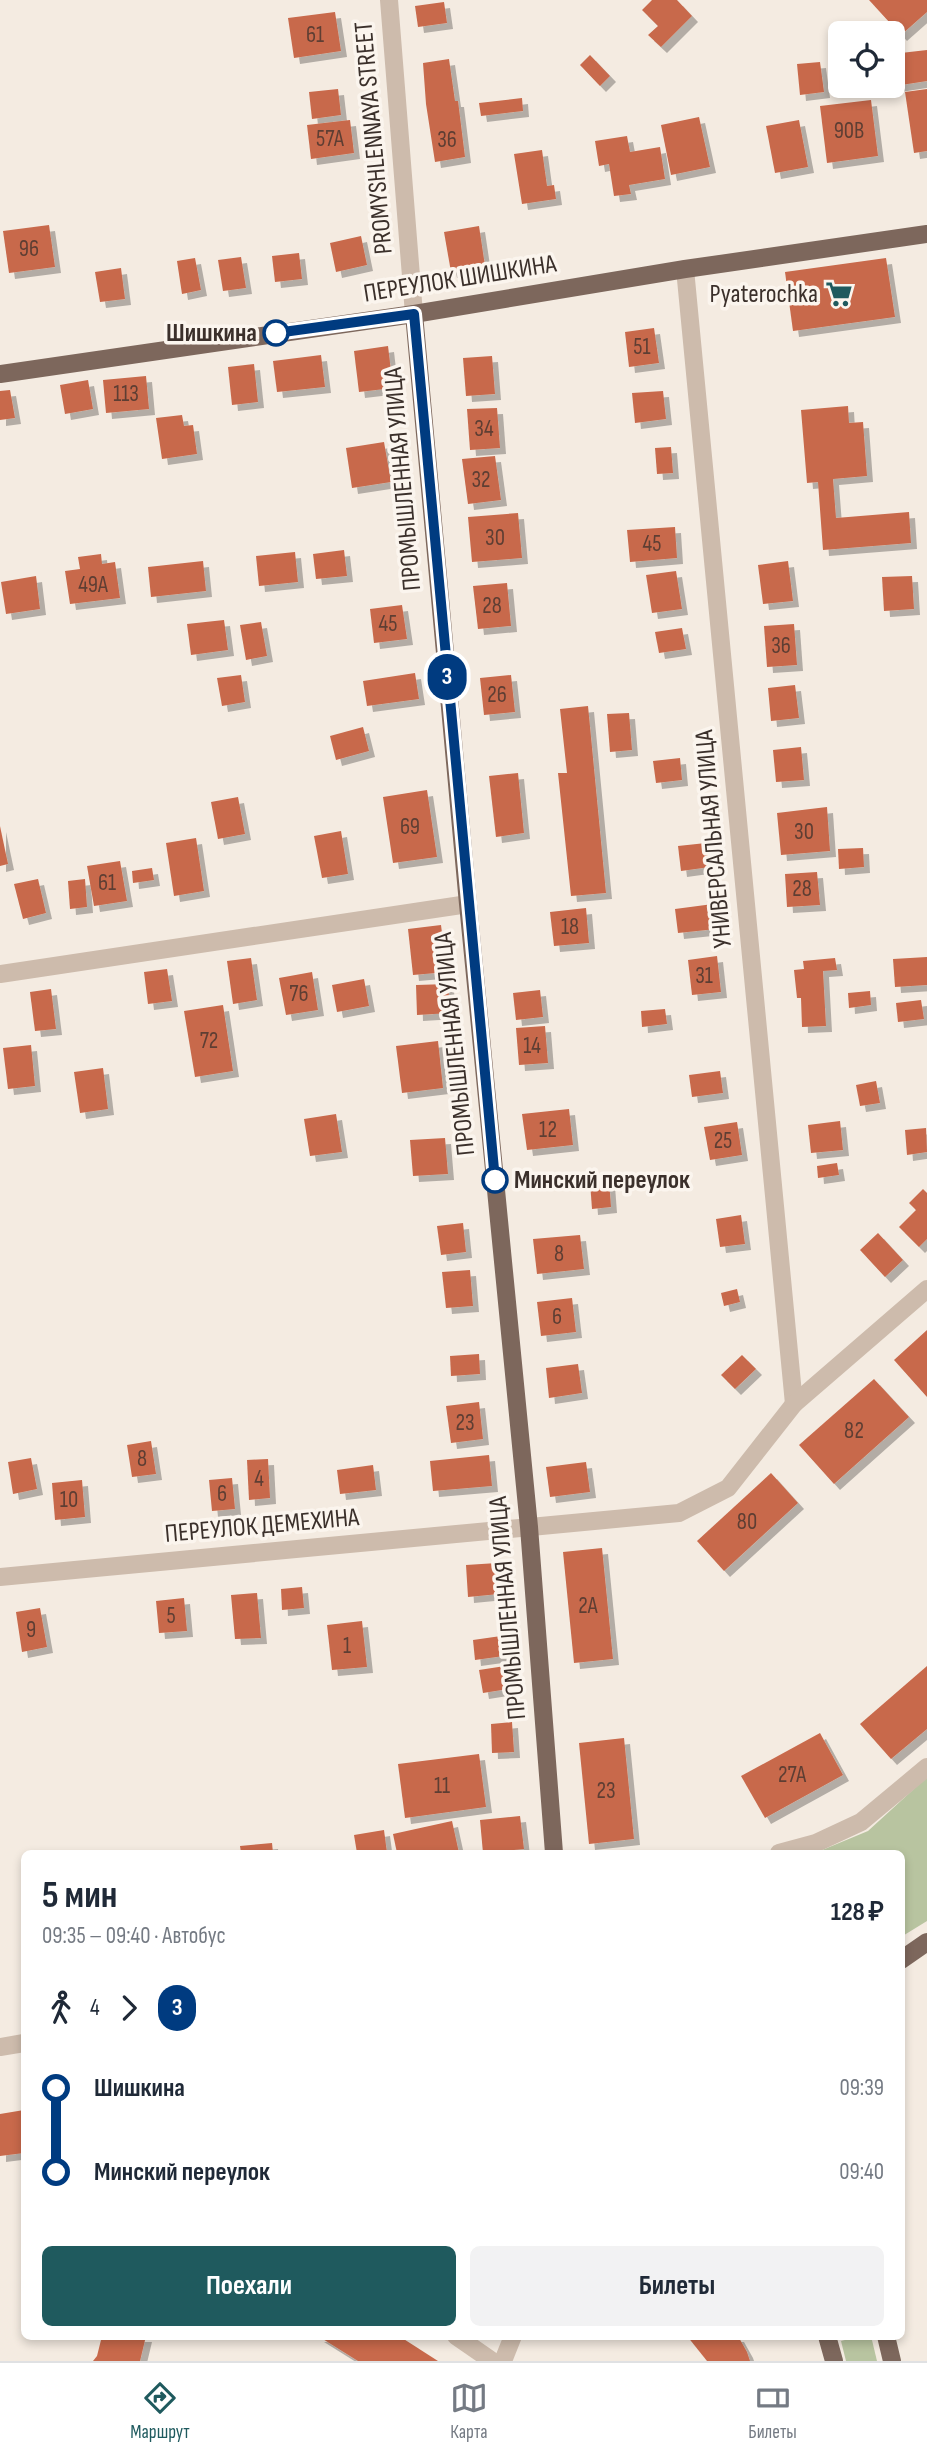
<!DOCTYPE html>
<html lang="ru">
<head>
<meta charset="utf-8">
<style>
	body { margin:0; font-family:"Sofia Sans Condensed",sans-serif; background:#f2f2f3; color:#1f2937; height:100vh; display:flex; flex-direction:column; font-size:26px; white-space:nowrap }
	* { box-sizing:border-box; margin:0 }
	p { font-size:23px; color:#747a83 }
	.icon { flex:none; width:38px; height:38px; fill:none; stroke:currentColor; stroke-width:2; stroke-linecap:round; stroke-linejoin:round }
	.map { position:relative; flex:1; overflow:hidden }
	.sheet { position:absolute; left:21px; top:1850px; width:884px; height:490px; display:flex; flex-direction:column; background:#fff; border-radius:10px; box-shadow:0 4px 10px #0003 }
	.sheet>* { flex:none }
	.badge { padding:0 14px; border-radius:23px; font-size:24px; line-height:46px }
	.controls { position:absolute; left:828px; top:21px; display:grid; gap:14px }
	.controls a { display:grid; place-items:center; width:77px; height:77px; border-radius:10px; background:#fff; box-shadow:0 4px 10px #0003; font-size:35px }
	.map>.badge { position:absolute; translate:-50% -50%; box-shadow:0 0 0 4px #fff }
	.legs { display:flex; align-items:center; gap:10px; height:77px; padding:0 21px; font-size:23px }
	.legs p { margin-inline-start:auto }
	.headline { display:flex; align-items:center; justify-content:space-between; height:119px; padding:0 21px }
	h1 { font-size:38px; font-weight:700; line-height:52px }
	.primary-button { display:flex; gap:14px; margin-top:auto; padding:14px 21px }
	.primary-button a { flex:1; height:80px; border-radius:10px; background:#1f5a5e; color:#fff; font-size:28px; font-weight:700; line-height:80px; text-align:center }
	.primary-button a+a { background:#f2f2f3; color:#1f2937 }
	ul { padding:0 21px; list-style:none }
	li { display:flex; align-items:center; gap:24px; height:84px; font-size:26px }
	li i { display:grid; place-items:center; width:10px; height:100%; margin:0 9px; background:currentColor }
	li i::after { content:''; width:18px; height:18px; margin:-9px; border:5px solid; border-radius:50%; background:#fff }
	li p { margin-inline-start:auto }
	li:first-child i { background:linear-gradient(#0000 50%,currentColor 0) }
	li:last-child i { background:linear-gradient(currentColor 50%,#0000 0) }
	.tab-bar { display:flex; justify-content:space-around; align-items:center; height:98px; border-top:2px solid #e0e1e3; background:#fff; font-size:19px; color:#747a83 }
	.tab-bar a { display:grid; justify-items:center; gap:4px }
	.tab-bar .active { color:#1f5a5e }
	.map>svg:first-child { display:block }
</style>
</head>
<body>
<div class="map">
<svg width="927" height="2361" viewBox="0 0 927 2361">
	<defs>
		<filter id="shadow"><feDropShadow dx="6" dy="6" stdDeviation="0" flood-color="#0004"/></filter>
	</defs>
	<rect width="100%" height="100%" fill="#f4ebe1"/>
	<g fill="#b8c4a0">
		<path d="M 927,1777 L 927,1921 L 901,1937 L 901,1853 L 815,1853 L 868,1831 Z"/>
		<path d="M 860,2336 L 871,2336 L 877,2361 L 846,2361 L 841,2341 Z"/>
	</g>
	<g fill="#c8694b" filter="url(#shadow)">
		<path d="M 652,0 L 677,0 L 692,16 L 661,47 L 648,35 L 658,26 L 642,10 Z"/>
		<path d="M 869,0 L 927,0 L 927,12 L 901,35 Z"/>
		<path d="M 444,2 L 447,23 L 418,27 L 415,6 Z"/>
		<path d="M 335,12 L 341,51 L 294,58 L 288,18 Z"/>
		<path d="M 927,50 L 927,81 L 895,86 L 892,54 Z"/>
		<path d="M 590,55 L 610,76 L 600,86 L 580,65 Z"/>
		<path d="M 449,59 L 455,101 L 458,101 L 465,157 L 435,162 L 426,104 L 423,63 Z"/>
		<path d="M 840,60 L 840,88 L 835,89 L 832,61 Z"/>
		<path d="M 820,62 L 824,92 L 800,95 L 797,64 Z"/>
		<path d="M 338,89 L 341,115 L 312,119 L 309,92 Z"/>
		<path d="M 927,89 L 927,151 L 914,153 L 905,92 Z"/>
		<path d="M 522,98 L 523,111 L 481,116 L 479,103 Z"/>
		<path d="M 871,100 L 878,156 L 827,163 L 820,106 Z"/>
		<path d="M 699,117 L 710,167 L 671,175 L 661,125 Z"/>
		<path d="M 350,120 L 354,153 L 311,159 L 307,125 Z"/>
		<path d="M 799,120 L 808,167 L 775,173 L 766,126 Z"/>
		<path d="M 627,136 L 630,152 L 660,147 L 665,179 L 629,185 L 631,194 L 614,196 L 609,164 L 599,166 L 595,141 Z"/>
		<path d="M 542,150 L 547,186 L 554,185 L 556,199 L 522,204 L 514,154 Z"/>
		<path d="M 49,225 L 55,267 L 9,273 L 3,231 Z"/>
		<path d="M 479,226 L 485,266 L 451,272 L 444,232 Z"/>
		<path d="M 361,236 L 367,265 L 336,272 L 330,243 Z"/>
		<path d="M 299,253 L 302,279 L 275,282 L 272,256 Z"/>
		<path d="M 241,257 L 246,288 L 223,291 L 218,260 Z"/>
		<path d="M 195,258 L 201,290 L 182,294 L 177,261 Z"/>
		<path d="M 886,258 L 895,317 L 793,331 L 785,272 Z"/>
		<path d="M 121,268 L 125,299 L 100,302 L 95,272 Z"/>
		<path d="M 654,328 L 659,363 L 629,367 L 625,332 Z"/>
		<path d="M 388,346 L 393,388 L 359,392 L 354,351 Z"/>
		<path d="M 321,355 L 325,387 L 277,392 L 273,361 Z"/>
		<path d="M 492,356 L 495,394 L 466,396 L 463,358 Z"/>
		<path d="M 254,364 L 258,402 L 232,405 L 228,367 Z"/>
		<path d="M 146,376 L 149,409 L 106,413 L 103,380 Z"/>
		<path d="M 88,380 L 93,409 L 65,414 L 60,385 Z"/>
		<path d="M 10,390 L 15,418 L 0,420 L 0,391 Z"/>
		<path d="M 663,391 L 666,419 L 635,423 L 632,393 Z"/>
		<path d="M 848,406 L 849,423 L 863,422 L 867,476 L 833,479 L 836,518 L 909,512 L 911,543 L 823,550 L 818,482 L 807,483 L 801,410 Z"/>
		<path d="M 497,408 L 500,448 L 470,450 L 467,409 Z"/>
		<path d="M 182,415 L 184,426 L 193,425 L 197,454 L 162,459 L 156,418 Z"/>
		<path d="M 384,442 L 391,482 L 352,488 L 346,448 Z"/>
		<path d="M 671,447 L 673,473 L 657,474 L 655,448 Z"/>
		<path d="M 495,456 L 501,500 L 468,504 L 462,459 Z"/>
		<path d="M 518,513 L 522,558 L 472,562 L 468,517 Z"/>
		<path d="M 675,527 L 677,558 L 630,562 L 627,530 Z"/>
		<path d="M 344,550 L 347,576 L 316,579 L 313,554 Z"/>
		<path d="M 295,552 L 298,582 L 259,586 L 256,556 Z"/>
		<path d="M 101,554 L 102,564 L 115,562 L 120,598 L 70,604 L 65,571 L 80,569 L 78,557 Z"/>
		<path d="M 203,561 L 206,591 L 151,597 L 148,567 Z"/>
		<path d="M 788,561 L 793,601 L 763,604 L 758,565 Z"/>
		<path d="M 676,571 L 682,609 L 652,613 L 646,575 Z"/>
		<path d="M 36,576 L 40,609 L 6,614 L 1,582 Z"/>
		<path d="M 912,576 L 914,609 L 884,611 L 882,577 Z"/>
		<path d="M 507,583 L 511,626 L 478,629 L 473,586 Z"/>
		<path d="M 402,605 L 407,639 L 374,643 L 370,609 Z"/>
		<path d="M 224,620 L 228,650 L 191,655 L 187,624 Z"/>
		<path d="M 261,622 L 267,656 L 246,660 L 240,625 Z"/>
		<path d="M 794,624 L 797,665 L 767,667 L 764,626 Z"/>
		<path d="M 682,628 L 686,649 L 659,653 L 655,632 Z"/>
		<path d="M 415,673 L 419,699 L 367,706 L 363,681 Z"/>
		<path d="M 241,675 L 245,702 L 222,706 L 217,678 Z"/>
		<path d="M 511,675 L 515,712 L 484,715 L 480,678 Z"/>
		<path d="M 795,685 L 799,718 L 771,721 L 768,688 Z"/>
		<path d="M 588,706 L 606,893 L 571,896 L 558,773 L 567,773 L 560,709 Z"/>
		<path d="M 629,713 L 632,750 L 610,752 L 607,714 Z"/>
		<path d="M 363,727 L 369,751 L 336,760 L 330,736 Z"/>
		<path d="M 801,747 L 804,780 L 776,782 L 773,750 Z"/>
		<path d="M 680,758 L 682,780 L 656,783 L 653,761 Z"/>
		<path d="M 518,773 L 524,833 L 496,837 L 489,776 Z"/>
		<path d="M 427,790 L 437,857 L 393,863 L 383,797 Z"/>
		<path d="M 238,797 L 245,834 L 218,839 L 211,802 Z"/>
		<path d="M 827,807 L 830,851 L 781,855 L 777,813 Z"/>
		<path d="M 0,826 L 8,864 L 0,866 Z"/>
		<path d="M 341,831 L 348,874 L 322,878 L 314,836 Z"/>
		<path d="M 196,838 L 204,891 L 174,896 L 166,843 Z"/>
		<path d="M 706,843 L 710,867 L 681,871 L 678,846 Z"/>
		<path d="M 863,848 L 864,867 L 839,869 L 838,849 Z"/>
		<path d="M 120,861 L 127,901 L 94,906 L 87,866 Z"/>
		<path d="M 152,868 L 154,880 L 133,883 L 132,871 Z"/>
		<path d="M 817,872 L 820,905 L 787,907 L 785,874 Z"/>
		<path d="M 38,879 L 46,913 L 23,919 L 14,884 Z"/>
		<path d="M 85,879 L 87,907 L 70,909 L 68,881 Z"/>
		<path d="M 713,904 L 716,929 L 678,933 L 675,909 Z"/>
		<path d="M 586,908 L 589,943 L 554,946 L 550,912 Z"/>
		<path d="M 441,925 L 447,972 L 413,975 L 408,929 Z"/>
		<path d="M 717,956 L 721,992 L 692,995 L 688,960 Z"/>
		<path d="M 927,957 L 927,985 L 895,987 L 893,959 Z"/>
		<path d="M 251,958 L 257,1000 L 233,1004 L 227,961 Z"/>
		<path d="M 835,958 L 837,970 L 823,971 L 826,1026 L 802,1027 L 801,998 L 797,998 L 794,970 L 804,969 L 803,961 Z"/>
		<path d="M 167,969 L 172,1001 L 148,1004 L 144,972 Z"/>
		<path d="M 312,972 L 318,1010 L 286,1015 L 279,978 Z"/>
		<path d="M 364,979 L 369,1006 L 337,1012 L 332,985 Z"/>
		<path d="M 448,984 L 450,1013 L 417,1015 L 416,985 Z"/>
		<path d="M 51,989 L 56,1029 L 35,1031 L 30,992 Z"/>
		<path d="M 540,990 L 543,1017 L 516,1020 L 513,993 Z"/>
		<path d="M 870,991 L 871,1005 L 849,1008 L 848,993 Z"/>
		<path d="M 921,1000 L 924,1019 L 898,1022 L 896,1003 Z"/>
		<path d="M 223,1005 L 233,1071 L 195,1077 L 184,1011 Z"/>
		<path d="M 665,1009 L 667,1024 L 642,1027 L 641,1011 Z"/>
		<path d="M 545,1026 L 548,1063 L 519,1065 L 516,1028 Z"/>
		<path d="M 438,1041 L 443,1088 L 402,1093 L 396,1046 Z"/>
		<path d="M 31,1045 L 35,1086 L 8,1089 L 3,1048 Z"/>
		<path d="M 103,1068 L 108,1109 L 80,1113 L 74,1072 Z"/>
		<path d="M 720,1071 L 723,1093 L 692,1097 L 689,1075 Z"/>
		<path d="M 876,1081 L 880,1103 L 860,1106 L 856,1085 Z"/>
		<path d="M 569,1109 L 573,1145 L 527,1150 L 522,1114 Z"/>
		<path d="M 336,1114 L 342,1152 L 310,1156 L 304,1119 Z"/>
		<path d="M 840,1121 L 843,1150 L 811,1153 L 808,1125 Z"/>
		<path d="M 737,1122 L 742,1155 L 710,1160 L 704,1127 Z"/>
		<path d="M 926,1128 L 927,1152 L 907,1155 L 905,1130 Z"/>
		<path d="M 445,1138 L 448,1174 L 413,1176 L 410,1140 Z"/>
		<path d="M 837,1163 L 839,1175 L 818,1178 L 817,1166 Z"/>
		<path d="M 609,1180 L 611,1207 L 592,1209 L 590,1182 Z"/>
		<path d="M 923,1189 L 927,1193 L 927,1239 L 919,1247 L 899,1227 L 916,1210 L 909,1203 Z"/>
		<path d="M 741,1215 L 745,1244 L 720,1247 L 716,1219 Z"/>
		<path d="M 463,1223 L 466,1252 L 441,1255 L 437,1226 Z"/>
		<path d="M 878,1233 L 903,1260 L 885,1277 L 860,1250 Z"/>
		<path d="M 580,1235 L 584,1269 L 537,1274 L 533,1239 Z"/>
		<path d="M 470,1270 L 473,1306 L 446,1308 L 442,1272 Z"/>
		<path d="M 737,1289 L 740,1302 L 724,1306 L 721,1293 Z"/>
		<path d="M 572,1298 L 576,1332 L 541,1336 L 537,1302 Z"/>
		<path d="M 927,1330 L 927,1397 L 894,1360 Z"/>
		<path d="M 479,1354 L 480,1374 L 451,1376 L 450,1356 Z"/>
		<path d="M 742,1355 L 756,1369 L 735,1389 L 721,1375 Z"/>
		<path d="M 578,1364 L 582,1393 L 549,1398 L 546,1368 Z"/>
		<path d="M 874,1379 L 909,1417 L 834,1484 L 799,1445 Z"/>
		<path d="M 479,1402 L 483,1439 L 451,1443 L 446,1406 Z"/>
		<path d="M 151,1441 L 156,1474 L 132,1477 L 127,1445 Z"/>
		<path d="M 489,1455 L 492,1486 L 433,1491 L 430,1461 Z"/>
		<path d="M 31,1458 L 37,1489 L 13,1494 L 8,1462 Z"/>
		<path d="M 268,1459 L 270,1498 L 249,1500 L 247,1460 Z"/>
		<path d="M 586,1462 L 590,1492 L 550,1497 L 546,1467 Z"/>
		<path d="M 373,1465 L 376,1490 L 340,1494 L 337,1470 Z"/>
		<path d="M 771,1473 L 798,1503 L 724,1571 L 697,1541 Z"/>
		<path d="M 232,1478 L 235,1509 L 212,1511 L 209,1480 Z"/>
		<path d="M 82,1480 L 85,1517 L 55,1520 L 52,1483 Z"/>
		<path d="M 602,1548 L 613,1659 L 574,1663 L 563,1552 Z"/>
		<path d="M 497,1563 L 499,1594 L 468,1597 L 466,1565 Z"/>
		<path d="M 302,1587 L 304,1608 L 282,1610 L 281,1589 Z"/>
		<path d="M 257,1593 L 261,1638 L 235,1639 L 231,1595 Z"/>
		<path d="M 184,1598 L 187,1631 L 159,1633 L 156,1601 Z"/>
		<path d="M 40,1608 L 47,1647 L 22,1652 L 16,1612 Z"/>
		<path d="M 362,1621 L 367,1667 L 332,1670 L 327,1625 Z"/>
		<path d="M 501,1636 L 504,1656 L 475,1660 L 473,1640 Z"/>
		<path d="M 505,1666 L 508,1689 L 483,1693 L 479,1670 Z"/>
		<path d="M 927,1666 L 927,1729 L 891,1759 L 860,1724 Z"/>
		<path d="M 512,1722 L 514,1752 L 492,1753 L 491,1724 Z"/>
		<path d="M 820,1733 L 843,1775 L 765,1818 L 741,1776 Z"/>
		<path d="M 624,1738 L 634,1839 L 589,1844 L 579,1743 Z"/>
		<path d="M 479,1754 L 486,1807 L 405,1818 L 398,1764 Z"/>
		<path d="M 520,1816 L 524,1849 L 483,1853 L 480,1820 Z"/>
		<path d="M 452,1821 L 459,1853 L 397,1853 L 393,1834 Z"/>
		<path d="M 384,1830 L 387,1853 L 357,1853 L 354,1835 Z"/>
		<path d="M 272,1843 L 273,1853 L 241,1853 L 240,1846 Z"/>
		<path d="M 24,2110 L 24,2153 L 0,2156 L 0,2114 Z"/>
		<path d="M 102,2336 L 146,2336 L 140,2361 L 93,2361 L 97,2356 Z"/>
		<path d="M 318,2336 L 399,2336 L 438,2361 L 358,2361 Z"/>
		<path d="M 687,2336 L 738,2336 L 747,2352 L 750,2361 L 707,2361 Z"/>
	</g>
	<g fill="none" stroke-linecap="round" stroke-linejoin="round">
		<g stroke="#cdbbac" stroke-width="18">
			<path d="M 389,0 L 414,314"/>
			<path d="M 685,269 L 794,1404"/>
			<path d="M 0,974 L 468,904"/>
			<path d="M 0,1577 L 679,1513 L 728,1488 L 794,1404 L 927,1289"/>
			<path d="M 779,1853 L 816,1843 L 861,1822 L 927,1767"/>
			<path d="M 0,2047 L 24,2043"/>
			<path d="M 456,2336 L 492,2361"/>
			<path d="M 503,2361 L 513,2336"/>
		</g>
		<g stroke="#7d675c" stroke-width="18">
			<path d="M 414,314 L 468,904 L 529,1527 L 554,1853"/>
			<path d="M 0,374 L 414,314 L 685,269 L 927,234"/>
			<path d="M 901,1960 L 927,1942"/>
			<path d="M 827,2336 L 834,2361"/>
			<path d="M 886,2336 L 892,2361"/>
		</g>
	</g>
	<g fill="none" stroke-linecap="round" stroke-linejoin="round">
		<defs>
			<path id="line-1" d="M 276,333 L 414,314 L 495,1180"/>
		</defs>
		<use href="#line-1" stroke="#fff" stroke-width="16"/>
		<use href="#line-1" stroke="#003b80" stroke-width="10"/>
	</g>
	<defs>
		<symbol id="supermarket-bare" viewBox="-9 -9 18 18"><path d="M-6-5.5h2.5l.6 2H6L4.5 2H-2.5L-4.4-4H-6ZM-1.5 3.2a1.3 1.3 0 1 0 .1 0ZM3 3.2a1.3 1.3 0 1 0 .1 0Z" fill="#1f5a5e" stroke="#fbf5ee" stroke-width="2.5" paint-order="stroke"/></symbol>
	</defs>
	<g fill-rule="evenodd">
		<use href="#supermarket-bare" x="820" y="275" width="38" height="38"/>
	</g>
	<g fill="#fff" stroke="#003b80" stroke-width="3.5">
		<circle cx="276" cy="333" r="12"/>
		<circle cx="495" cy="1180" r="12"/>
	</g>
	<g text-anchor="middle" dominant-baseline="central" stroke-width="7" stroke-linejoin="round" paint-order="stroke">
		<g font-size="23" fill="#5e3e33">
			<text x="315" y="35">61</text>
			<text x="849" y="131">90В</text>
			<text x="330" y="139">57А</text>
			<text x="447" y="140">36</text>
			<text x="29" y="249">96</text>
			<text x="642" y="347">51</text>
			<text x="126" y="394">113</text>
			<text x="484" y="429">34</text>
			<text x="481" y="480">32</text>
			<text x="495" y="538">30</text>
			<text x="652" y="544">45</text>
			<text x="93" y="585">49А</text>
			<text x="492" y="606">28</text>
			<text x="388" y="624">45</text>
			<text x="781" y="646">36</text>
			<text x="497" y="695">26</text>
			<text x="410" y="827">69</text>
			<text x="804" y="832">30</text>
			<text x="107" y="883">61</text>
			<text x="802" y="889">28</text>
			<text x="570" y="927">18</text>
			<text x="704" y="976">31</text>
			<text x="299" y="994">76</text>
			<text x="209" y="1041">72</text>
			<text x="532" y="1046">14</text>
			<text x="548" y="1130">12</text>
			<text x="723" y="1141">25</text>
			<text x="559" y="1254">8</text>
			<text x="557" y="1317">6</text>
			<text x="465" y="1423">23</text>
			<text x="854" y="1431">82</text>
			<text x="142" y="1459">8</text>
			<text x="259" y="1479">4</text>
			<text x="222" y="1494">6</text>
			<text x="69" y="1500">10</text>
			<text x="747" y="1522">80</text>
			<text x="588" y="1606">2А</text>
			<text x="171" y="1616">5</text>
			<text x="31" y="1630">9</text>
			<text x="347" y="1646">1</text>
			<text x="792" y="1775">27А</text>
			<text x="442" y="1786">11</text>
			<text x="606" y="1791">23</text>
		</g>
		<g font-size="26" fill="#3b302b" stroke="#fbf5ee">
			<text transform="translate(374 138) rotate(-95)">PROMYSHLENNAYA STREET</text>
			<text transform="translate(460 279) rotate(-9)">ПЕРЕУЛОК ШИШКИНА</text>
			<text transform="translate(403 479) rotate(-95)">ПРОМЫШЛЕННАЯ УЛИЦА</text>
			<text transform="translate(714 839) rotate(-95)">УНИВЕРСАЛЬНАЯ УЛИЦА</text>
			<text transform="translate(455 1044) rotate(-96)">ПРОМЫШЛЕННАЯ УЛИЦА</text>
			<text transform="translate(262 1526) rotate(-5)">ПЕРЕУЛОК ДЕМЕХИНА</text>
			<text transform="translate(508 1608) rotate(-95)">ПРОМЫШЛЕННАЯ УЛИЦА</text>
		</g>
		<g font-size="26" fill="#3b302b" stroke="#fbf5ee" text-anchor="end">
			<text x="818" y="294">Pyaterochka</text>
		</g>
		<g font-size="26" font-weight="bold" fill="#3b302b" stroke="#fbf5ee" text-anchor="end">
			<text x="257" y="333">Шишкина</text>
			<text x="514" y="1180" text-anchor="start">Минский переулок</text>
		</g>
	</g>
</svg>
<div class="controls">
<a><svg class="icon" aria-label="locate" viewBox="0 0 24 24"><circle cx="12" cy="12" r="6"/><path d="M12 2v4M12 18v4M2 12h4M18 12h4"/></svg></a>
</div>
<b class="badge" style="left:447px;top:677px;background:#003b80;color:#fff">3</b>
<section class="sheet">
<div class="headline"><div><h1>5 мин</h1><p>09:35 – 09:40 · Автобус</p></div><b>128 ₽</b></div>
<div class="legs"><svg class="icon" aria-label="walk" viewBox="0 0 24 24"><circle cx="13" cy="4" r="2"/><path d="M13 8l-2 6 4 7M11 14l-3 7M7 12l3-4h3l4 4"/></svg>4<svg class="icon" aria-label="forward" viewBox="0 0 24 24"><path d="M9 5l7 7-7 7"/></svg><b class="badge" style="background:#003b80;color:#fff">3</b></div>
<ul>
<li><i style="color:#003b80"></i><b>Шишкина</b><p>09:39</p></li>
<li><i style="color:#003b80"></i><b>Минский переулок</b><p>09:40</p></li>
</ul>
<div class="primary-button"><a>Поехали</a><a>Билеты</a></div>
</section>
</div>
<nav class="tab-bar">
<a class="active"><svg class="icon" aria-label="directions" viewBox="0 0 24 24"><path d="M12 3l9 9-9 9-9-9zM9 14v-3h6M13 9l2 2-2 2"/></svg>Маршрут</a>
<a><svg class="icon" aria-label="map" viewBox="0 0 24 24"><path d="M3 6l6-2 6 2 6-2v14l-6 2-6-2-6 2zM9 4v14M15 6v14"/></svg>Карта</a>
<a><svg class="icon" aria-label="tickets" viewBox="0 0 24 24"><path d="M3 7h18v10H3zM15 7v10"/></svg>Билеты</a>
</nav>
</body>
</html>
